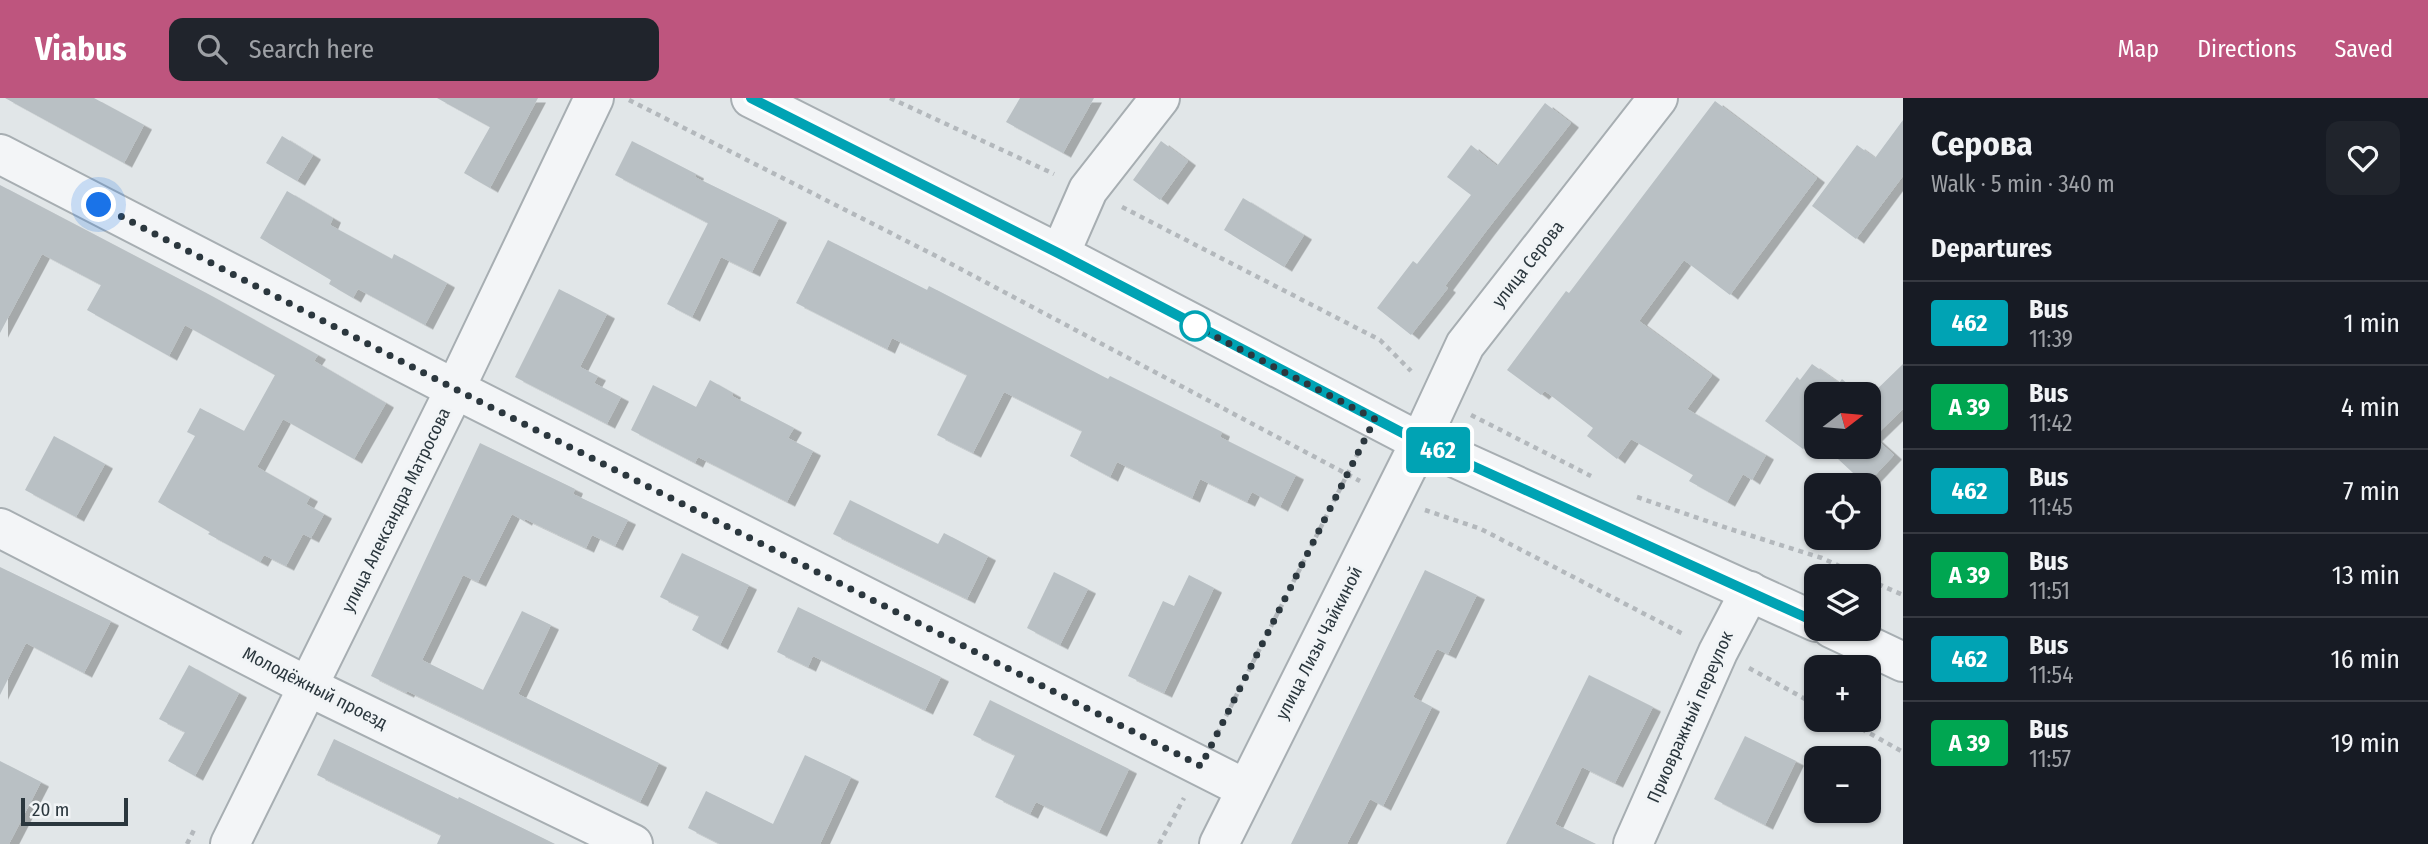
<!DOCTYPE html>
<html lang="en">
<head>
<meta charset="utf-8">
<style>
	body { margin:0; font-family:"Fira Sans Condensed",sans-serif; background:#20242c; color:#f1f3f6; height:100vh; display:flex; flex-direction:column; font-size:26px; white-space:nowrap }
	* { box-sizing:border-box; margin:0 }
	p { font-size:23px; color:#9ea1a6 }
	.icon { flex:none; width:38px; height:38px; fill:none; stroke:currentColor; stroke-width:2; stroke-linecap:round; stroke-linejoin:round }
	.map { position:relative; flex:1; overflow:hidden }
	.panel { display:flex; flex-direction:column; background:#171b24; width:525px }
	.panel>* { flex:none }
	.badge { padding:0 14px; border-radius:5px; font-size:24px; line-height:46px }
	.needle { width:46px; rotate:74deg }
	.controls { position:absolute; left:1804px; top:284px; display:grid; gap:14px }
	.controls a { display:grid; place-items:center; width:77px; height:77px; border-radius:14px; background:#171b24; box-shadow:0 2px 5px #0004; font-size:35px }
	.scale { position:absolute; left:21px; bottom:18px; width:107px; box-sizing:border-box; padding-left:7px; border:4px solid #2b373e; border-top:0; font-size:19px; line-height:24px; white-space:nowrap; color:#2b373e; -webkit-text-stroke:5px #f1f4f6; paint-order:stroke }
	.you { position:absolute; width:35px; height:35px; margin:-18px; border:5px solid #fff; border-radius:50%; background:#1a73e8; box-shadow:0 0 0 10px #1a73e833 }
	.map>.badge { position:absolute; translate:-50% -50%; box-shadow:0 0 0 4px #fff }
	h2 { padding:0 28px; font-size:26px; line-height:63px }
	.round { display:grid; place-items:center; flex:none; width:74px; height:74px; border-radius:14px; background:#20242c }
	.summary { display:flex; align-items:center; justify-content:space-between; height:119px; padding:0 28px }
	h1 { font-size:33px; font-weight:700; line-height:52px }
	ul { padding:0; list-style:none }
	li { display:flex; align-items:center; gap:21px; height:84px; padding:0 28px; border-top:2px solid #363941 }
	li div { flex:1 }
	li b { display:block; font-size:26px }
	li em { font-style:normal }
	li .badge { min-width:77px; font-weight:700; text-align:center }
	header { display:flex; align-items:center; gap:42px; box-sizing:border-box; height:98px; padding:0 35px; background:#be557e; color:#fff }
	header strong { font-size:33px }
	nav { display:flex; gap:38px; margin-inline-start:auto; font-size:24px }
	.search { width:490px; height:63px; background:#20242c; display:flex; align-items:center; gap:18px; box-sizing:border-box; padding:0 24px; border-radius:14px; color:#9ea1a6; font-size:26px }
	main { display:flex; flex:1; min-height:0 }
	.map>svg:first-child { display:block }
</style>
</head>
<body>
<header>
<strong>Viabus</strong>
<div class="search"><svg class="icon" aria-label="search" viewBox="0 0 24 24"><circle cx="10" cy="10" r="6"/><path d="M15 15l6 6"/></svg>Search here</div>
<nav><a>Map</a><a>Directions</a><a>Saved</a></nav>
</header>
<main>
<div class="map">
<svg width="1903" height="746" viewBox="0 0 1903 746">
	<defs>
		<filter id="shadow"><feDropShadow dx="8" dy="4.5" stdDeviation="0" flood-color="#0004"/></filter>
	</defs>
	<rect width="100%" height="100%" fill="#e1e6e8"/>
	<g fill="#b9c0c4" filter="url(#shadow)">
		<path d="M 5,0 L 94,0 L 144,27 L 124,65 Z"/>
		<path d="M 437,0 L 538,0 L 490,90 L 464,75 L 490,29 Z"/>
		<path d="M 1020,0 L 1094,0 L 1063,55 L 1006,24 Z"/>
		<path d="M 1715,3 L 1817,80 L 1730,197 L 1684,162 L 1639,223 L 1712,277 L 1687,311 L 1766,357 L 1752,382 L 1743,376 L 1727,404 L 1689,383 L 1693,377 L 1631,341 L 1617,361 L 1587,338 L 1593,330 L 1545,293 L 1541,297 L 1507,272 L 1566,193 L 1569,195 Z"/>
		<path d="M 1545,5 L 1571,25 L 1487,132 L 1445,188 L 1448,190 L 1411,237 L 1377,210 L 1413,163 L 1417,166 L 1471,97 L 1447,79 L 1471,47 L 1497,68 Z"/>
		<path d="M 1903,22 L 1903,78 L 1856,141 L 1812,108 L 1857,47 L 1875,60 Z"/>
		<path d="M 282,38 L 313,57 L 297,83 L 266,65 Z"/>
		<path d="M 632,43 L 696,76 L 695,79 L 779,120 L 752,174 L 721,159 L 692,219 L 667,206 L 708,125 L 615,77 Z"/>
		<path d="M 1161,43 L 1188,63 L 1160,102 L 1133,82 Z"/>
		<path d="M 0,87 L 208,196 L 318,257 L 314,263 L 386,305 L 354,361 L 283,321 L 257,369 L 310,399 L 306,406 L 324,416 L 311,440 L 303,436 L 286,468 L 264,457 L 260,464 L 208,436 L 210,434 L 158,404 L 195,338 L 187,334 L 200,310 L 244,333 L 275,277 L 185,227 L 169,258 L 87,212 L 101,187 L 42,156 L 0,235 Z"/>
		<path d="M 287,93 L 333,120 L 330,127 L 392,161 L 394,156 L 447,185 L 425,227 L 358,191 L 353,200 L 329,186 L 331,182 L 260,140 Z"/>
		<path d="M 1243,100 L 1304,137 L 1284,169 L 1224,132 Z"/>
		<path d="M 828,142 L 927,192 L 929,188 L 1108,281 L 1110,278 L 1222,334 L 1220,339 L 1296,377 L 1280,409 L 1252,394 L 1247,404 L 1200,381 L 1192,400 L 1117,364 L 1110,379 L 1070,358 L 1082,333 L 1004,294 L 973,355 L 937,337 L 967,277 L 892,240 L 887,251 L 796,205 Z"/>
		<path d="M 559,191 L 607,216 L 580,269 L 598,278 L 594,285 L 621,299 L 607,326 L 515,279 Z"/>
		<path d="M 1812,266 L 1839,285 L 1842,281 L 1859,296 L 1816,296 L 1816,342 L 1813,338 L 1803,351 L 1765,323 L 1797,279 L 1800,282 Z"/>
		<path d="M 1903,266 L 1903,311 L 1874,339 L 1894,357 L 1866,387 L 1824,348 L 1869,348 L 1869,299 Z"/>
		<path d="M 710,282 L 733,295 L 732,298 L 794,330 L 788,340 L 813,353 L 787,404 L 698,359 L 695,365 L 631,332 L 653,287 L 696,309 Z"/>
		<path d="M 54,338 L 105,366 L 76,419 L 25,392 Z"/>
		<path d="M 480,345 L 575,391 L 573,396 L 628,422 L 615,448 L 592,437 L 586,450 L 525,421 L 524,423 L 512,416 L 478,484 L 463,477 L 422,562 L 483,592 L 522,513 L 551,527 L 518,596 L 659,665 L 640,704 L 407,593 L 406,595 L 371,578 Z"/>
		<path d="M 850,402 L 938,446 L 944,435 L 988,458 L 967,501 L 833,436 Z"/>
		<path d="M 682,455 L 749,487 L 720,547 L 692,532 L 699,518 L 660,499 Z"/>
		<path d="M 0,469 L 111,523 L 84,575 L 26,545 L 0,597 Z"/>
		<path d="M 1425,472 L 1477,497 L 1448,556 L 1437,551 L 1413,599 L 1432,609 L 1383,708 L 1370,701 L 1347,746 L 1291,746 Z"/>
		<path d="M 1054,474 L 1088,491 L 1060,547 L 1027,530 Z"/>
		<path d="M 1189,477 L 1214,490 L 1164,595 L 1128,578 L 1163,503 L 1174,508 Z"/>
		<path d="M 798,509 L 941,579 L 925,612 L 813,558 L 808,569 L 777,554 Z"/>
		<path d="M 189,567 L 239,595 L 195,678 L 168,663 L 185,634 L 159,621 Z"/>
		<path d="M 1589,577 L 1653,609 L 1615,685 L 1582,669 L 1555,726 L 1596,746 L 1506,746 Z"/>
		<path d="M 990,602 L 1129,671 L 1099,734 L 1036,704 L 1030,716 L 995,699 L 1015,657 L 973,637 Z"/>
		<path d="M 1745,638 L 1796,663 L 1765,727 L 1714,701 Z"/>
		<path d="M 334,641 L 458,701 L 459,699 L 555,746 L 437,746 L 441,737 L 317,677 Z"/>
		<path d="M 805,657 L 851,679 L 820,746 L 720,746 L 688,730 L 706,693 L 773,726 Z"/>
		<path d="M 0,663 L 41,684 L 9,746 L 0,746 Z"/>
	</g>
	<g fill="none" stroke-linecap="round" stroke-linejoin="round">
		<defs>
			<g id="minor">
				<path d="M 751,0 L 1060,156 L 1420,344 L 1816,524"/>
				<path d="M 0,56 L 455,291 L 1246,691"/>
				<path d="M 1060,156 L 1088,92 L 1160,0"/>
				<path d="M 0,430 L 309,589 L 633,746"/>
				<path d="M 1831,530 L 1903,564"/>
				<path d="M 230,746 L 455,291 L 594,0"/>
				<path d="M 1219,746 L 1420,344 L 1465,247 L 1658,0"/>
				<path d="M 1633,746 L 1718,554 L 1750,493"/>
			</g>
		</defs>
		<use href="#minor" stroke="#a7aeb2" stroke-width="42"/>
		<g stroke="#b3b8bc" stroke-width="4.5" stroke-dasharray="5 5" stroke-linecap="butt">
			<path d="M 890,0 L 1054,76"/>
			<path d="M 629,2 L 940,160 L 1360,383"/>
			<path d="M 1122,109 L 1380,242 L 1411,273"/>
			<path d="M 1471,317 L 1591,378"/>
			<path d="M 1637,399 L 1730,431 L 1822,460 L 1861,478"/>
			<path d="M 1425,412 L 1481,431 L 1685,537"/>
			<path d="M 1869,482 L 1903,497"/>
			<path d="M 1749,570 L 1816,607"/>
			<path d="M 1844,621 L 1903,654"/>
			<path d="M 1217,636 L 1359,353"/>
			<path d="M 187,746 L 194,732"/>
			<path d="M 1159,746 L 1184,700"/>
		</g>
		<use href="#minor" stroke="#f3f5f7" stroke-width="38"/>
	</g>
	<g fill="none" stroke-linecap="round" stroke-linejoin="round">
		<defs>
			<path id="line" d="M 751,0 L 1060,156 L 1420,344 L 1816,524"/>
		</defs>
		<use href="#line" stroke="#fff" stroke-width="16"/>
		<use href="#line" stroke="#00a3b4" stroke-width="10"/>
		<path stroke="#2b373e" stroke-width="7" stroke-dasharray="0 12.6" d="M 99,107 L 455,291 L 1201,668 L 1375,321 L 1195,228"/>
	</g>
	<circle fill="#fff" stroke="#00a3b4" stroke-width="3.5" cx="1195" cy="228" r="14"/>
	<g text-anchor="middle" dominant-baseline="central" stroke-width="6" stroke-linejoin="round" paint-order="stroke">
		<g font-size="18" fill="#2b373e" stroke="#f1f4f6">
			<text transform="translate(1528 166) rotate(-52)">улица Серова</text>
			<text transform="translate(396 412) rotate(-64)">улица Александра Матросова</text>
			<text transform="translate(1319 545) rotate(-63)">улица Лизы Чайкиной</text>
			<text transform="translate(315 590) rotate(27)">Молодёжный проезд</text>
			<text transform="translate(1690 619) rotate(-66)">Приовражный переулок</text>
		</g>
	</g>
</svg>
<div class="controls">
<a><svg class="needle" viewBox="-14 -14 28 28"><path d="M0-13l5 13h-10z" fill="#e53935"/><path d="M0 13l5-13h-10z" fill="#9ea1a6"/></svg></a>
<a><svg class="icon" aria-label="locate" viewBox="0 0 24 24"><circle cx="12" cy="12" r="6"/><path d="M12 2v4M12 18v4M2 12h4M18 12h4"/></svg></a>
<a><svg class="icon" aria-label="layers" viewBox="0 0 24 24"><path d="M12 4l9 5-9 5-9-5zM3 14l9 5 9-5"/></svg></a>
<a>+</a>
<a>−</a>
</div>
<div class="scale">20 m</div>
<div class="you" style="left:99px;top:107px"></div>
<b class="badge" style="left:1438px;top:352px;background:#00a3b4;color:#fff">462</b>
</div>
<section class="panel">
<div class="summary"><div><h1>Серова</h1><p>Walk · 5 min · 340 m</p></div><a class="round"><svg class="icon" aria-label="heart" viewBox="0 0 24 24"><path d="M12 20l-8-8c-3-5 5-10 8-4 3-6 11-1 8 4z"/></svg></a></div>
<h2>Departures</h2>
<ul>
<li><span class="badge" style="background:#00a3b4;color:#fff">462</span><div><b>Bus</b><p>11:39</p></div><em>1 min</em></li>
<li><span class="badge" style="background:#00a651;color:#fff">А 39</span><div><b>Bus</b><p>11:42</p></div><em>4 min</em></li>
<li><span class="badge" style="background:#00a3b4;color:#fff">462</span><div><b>Bus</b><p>11:45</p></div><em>7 min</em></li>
<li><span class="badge" style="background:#00a651;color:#fff">А 39</span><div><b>Bus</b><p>11:51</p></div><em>13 min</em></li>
<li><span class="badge" style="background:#00a3b4;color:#fff">462</span><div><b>Bus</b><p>11:54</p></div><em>16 min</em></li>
<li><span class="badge" style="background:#00a651;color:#fff">А 39</span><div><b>Bus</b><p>11:57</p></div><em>19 min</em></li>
</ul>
</section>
</main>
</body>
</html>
